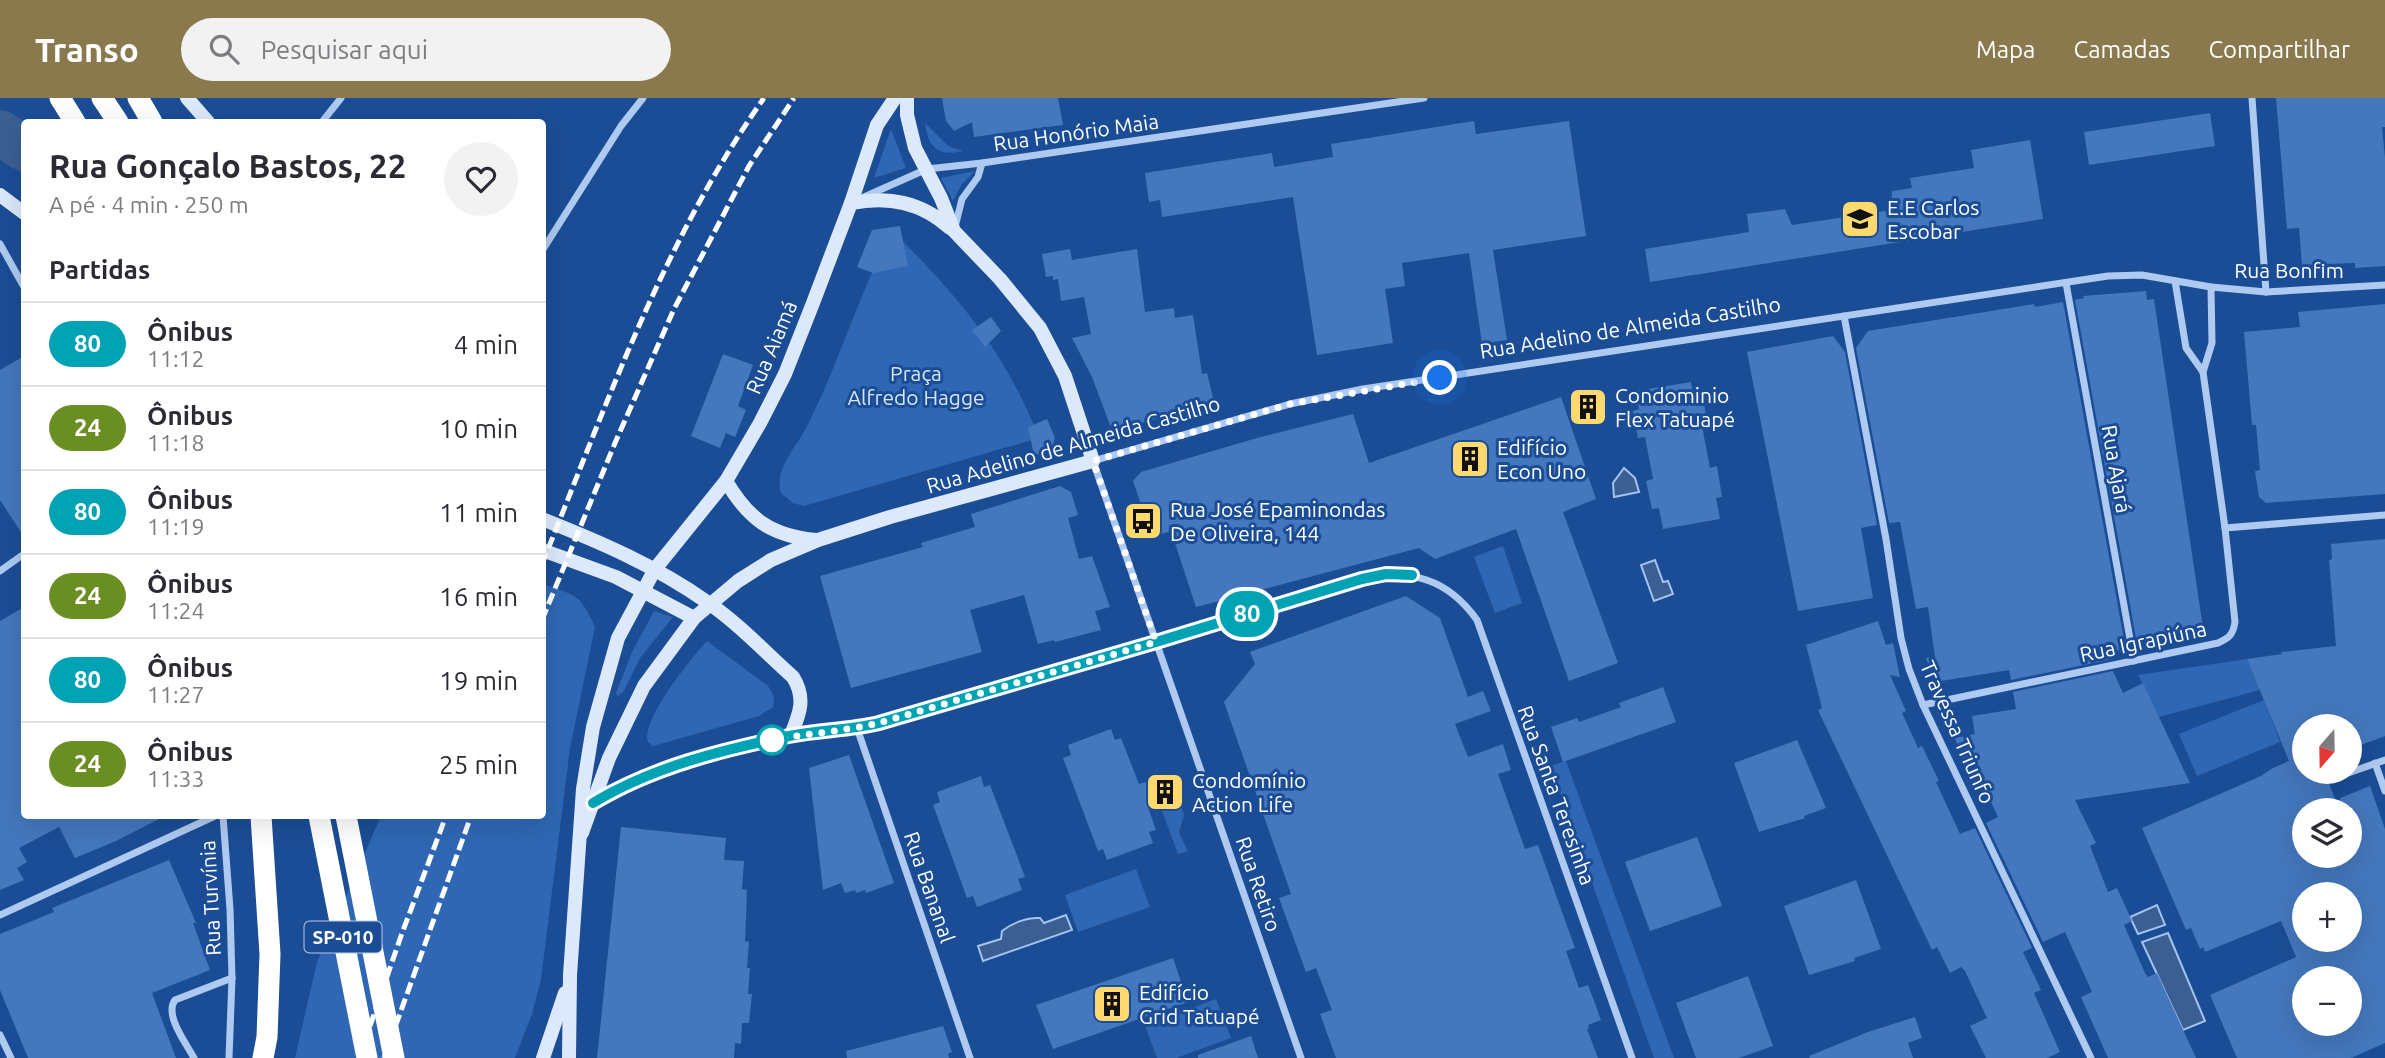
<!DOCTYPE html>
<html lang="pt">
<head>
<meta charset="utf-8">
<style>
	body { margin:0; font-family:Ubuntu,sans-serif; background:#f2f2f3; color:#2b2b33; height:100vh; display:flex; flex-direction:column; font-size:26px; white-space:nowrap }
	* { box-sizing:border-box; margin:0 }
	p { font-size:23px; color:#7c7c81 }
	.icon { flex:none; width:38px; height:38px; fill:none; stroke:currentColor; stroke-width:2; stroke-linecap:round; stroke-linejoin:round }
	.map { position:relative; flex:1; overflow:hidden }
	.drawer { position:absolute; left:21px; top:21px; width:525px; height:700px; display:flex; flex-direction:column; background:#fff; border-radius:7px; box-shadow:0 7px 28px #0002 }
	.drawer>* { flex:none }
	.badge { padding:0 14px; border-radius:23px; font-size:24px; line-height:46px }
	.needle { width:46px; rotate:200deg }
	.buttons { position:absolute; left:2292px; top:616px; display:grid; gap:14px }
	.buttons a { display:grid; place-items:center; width:70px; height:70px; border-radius:50%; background:#fff; box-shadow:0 7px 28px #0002; font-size:35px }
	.you { position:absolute; width:35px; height:35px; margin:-18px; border:5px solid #fff; border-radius:50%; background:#1a73e8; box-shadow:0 0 0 10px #1a73e833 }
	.map>.badge { position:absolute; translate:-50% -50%; box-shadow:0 0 0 4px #fff }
	h2 { padding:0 28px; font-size:26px; line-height:63px }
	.round { display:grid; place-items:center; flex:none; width:74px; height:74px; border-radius:37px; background:#f2f2f3 }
	.headline { display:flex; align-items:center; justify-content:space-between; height:119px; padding:0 28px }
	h1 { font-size:33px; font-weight:600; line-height:52px }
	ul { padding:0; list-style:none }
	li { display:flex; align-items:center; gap:21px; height:84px; padding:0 28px; border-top:2px solid #e1e1e2 }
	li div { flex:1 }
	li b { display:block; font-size:26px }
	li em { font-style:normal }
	li .badge { min-width:77px; font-weight:700; text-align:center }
	header { display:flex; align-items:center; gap:42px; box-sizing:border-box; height:98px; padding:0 35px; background:#8a794d; color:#fff }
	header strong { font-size:33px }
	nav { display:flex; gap:38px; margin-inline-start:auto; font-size:24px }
	.search { width:490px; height:63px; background:#f2f2f3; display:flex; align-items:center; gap:18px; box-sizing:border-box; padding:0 24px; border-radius:38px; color:#7c7c81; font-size:26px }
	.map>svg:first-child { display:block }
</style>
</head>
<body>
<header>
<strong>Transo</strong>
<div class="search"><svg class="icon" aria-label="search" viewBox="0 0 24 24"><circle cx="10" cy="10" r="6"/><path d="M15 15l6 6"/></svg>Pesquisar aqui</div>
<nav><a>Mapa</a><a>Camadas</a><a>Compartilhar</a></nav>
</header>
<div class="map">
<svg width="2385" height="960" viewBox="0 0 2385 960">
	<rect width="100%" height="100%" fill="#1b4d96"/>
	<g fill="#2f67b4">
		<path d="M 925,25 L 948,48 L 963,53 C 939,59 928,50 925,25 Z"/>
		<path d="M 891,31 L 906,70 L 874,80 Z"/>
		<path d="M 975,73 L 962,86 L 953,103 L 941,80 Z"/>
		<path d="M 893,133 C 959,200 1004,251 1039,340 L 804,408 L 793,405 L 781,395 C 774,372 794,352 805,332 C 839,268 857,197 893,133 Z"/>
		<path d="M 1503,448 L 1522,505 L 1495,515 L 1474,459 Z"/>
		<path d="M 543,486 C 576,498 580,495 595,529 L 570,650 L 541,881 L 532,916 L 515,960 L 295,960 L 317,864 L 381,718 L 542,718 Z"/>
		<path d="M 654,513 L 673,519 L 640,560 L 624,593 L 618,598 L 616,595 L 632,554 Z"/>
		<path d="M 707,543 L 768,588 L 774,598 L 773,609 L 759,618 L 653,648 L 648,644 C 640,623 692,559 707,543 Z"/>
		<path d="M 2247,561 L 2260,592 L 2159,619 L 2138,577 Z"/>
		<path d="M 2264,602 L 2280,644 L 2197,678 L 2179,636 Z"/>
		<path d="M 1566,663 L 1674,960 L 1654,960 L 1551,668 Z"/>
		<path d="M 1180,704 L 1184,717 L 1179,735 L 1188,753 L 1178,756 L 1161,710 Z"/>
		<path d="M 1136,771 L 1150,809 L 1078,834 L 1065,797 Z"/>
		<path d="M 1216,901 L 1231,940 L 1176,960 L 1157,960 L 1145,928 Z"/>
	</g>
	<g fill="#3b5e93" stroke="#a2c4f2" stroke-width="2">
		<path d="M 1624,370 L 1635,380 L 1639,394 L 1614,399 L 1613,385 Z"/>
		<path d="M 1655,462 L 1663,484 L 1668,483 L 1673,496 L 1654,503 L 1641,467 Z"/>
		<path d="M 2157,807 L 2165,827 L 2138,836 L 2130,819 Z"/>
		<path d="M 1066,817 L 1072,832 L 983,863 L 978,848 L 1001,841 L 1002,833 C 1012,825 1028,819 1040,820 L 1044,825 Z"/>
		<path d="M 2168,835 L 2205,923 L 2183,932 L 2142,844 Z"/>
	</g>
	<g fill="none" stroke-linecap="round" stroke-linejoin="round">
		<path stroke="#3b5e93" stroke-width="46" d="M 0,35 L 24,50"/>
	</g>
	<g fill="#4477bd" fill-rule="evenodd">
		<path d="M 942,0 L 1058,0 L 1063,27 L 974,39 L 972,24 L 954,33 L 946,23 Z"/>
		<path d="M 2276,0 L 2385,0 L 2385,29 L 2382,29 L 2385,60 L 2385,168 L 2355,170 L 2355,165 L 2302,167 L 2299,130 L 2287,131 Z"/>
		<path d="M 2210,15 L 2215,48 L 2089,67 L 2084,34 Z"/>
		<path d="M 1474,23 L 1476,36 L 1569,23 L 1586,138 L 1493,152 L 1507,242 L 1482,246 L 1469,155 L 1402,165 L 1405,188 L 1385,191 L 1393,245 L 1317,257 L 1293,99 L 1162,119 L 1160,102 L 1149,104 L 1145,75 L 1272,55 L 1274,69 L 1333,59 L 1331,46 Z"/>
		<path d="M 2030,42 L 2043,121 L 1650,184 L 1645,151 L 1749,134 L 1747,116 L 1785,111 L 1792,127 L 1891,112 L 1892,93 L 1912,90 L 1910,80 L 1974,70 L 1971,52 Z"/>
		<path d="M 900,128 L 908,168 L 873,175 L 857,169 L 872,132 Z"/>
		<path d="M 1070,151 L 1072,162 L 1137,151 L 1145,214 L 1174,210 L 1175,220 L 1193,217 L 1202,276 L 1207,275 L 1214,304 L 1120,331 L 1110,327 L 1092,279 L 1072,240 L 1091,236 L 1084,199 L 1061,203 L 1058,181 L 1053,182 L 1053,178 L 1046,179 L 1042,156 Z"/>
		<path d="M 2146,193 L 2147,202 L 2154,201 L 2203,530 L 2136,540 L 2075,202 L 2084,200 L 2083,198 Z"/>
		<path d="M 2063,204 L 2124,542 L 2118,543 L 2120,552 L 2104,555 L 2108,562 L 2011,582 L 2009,572 L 1935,584 L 1926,560 L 1935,559 L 1928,509 L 1916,511 L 1900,424 L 1889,425 L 1856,250 L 1868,233 L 2034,206 L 2035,209 Z"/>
		<path d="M 2385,206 L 2385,396 L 2266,405 L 2259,399 L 2255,373 L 2260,372 L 2256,327 L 2252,327 L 2244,234 L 2300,229 L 2298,214 Z"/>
		<path d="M 991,219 L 1001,233 L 985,249 L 972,232 Z"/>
		<path d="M 1833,238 L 1845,254 L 1877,427 L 1861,430 L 1873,500 L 1798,513 L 1747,254 Z"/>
		<path d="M 723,256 L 753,267 L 738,308 L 746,312 L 735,339 L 726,335 L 720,350 L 691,338 Z"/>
		<path d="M 24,258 L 24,439 L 0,402 L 0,272 Z"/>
		<path d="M 1691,284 L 1694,303 L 1703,301 L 1708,327 L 1702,328 L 1710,370 L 1717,368 L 1722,399 L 1716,400 L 1720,421 L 1663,431 L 1659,410 L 1652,411 L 1646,383 L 1653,381 L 1645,339 L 1638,340 L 1633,313 L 1639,311 L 1636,293 Z"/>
		<path d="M 1561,299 L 1596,401 L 1563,414 L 1618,565 L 1569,583 L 1516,431 L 1435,461 L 1419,450 L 1196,509 L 1171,433 L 1152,439 L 1133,383 L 1141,374 L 1257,340 L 1353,316 L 1369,365 Z"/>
		<path d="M 1047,321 L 1055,340 L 1051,354 L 1034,357 L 1028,329 Z"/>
		<path d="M 1060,388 L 1071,394 L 1078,417 L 1068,420 L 1079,461 L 1092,458 L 1110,509 L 1095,513 L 1101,532 L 1055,544 L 1054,542 L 1038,546 L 1024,497 L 970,512 L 982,554 L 851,590 L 820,478 L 923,449 L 921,445 L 975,429 L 971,416 Z"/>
		<path d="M 2385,441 L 2385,638 L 2350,651 L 2350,628 L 2305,628 L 2305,674 L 2325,674 L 2339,712 L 2305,712 L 2305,758 L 2350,758 L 2350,712 L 2344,712 L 2340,700 L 2370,688 L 2385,731 L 2385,945 L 2351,960 L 2237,960 L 2210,897 L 2296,859 L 2281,823 L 2205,854 L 2203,849 L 2200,851 L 2191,830 L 2186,832 L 2142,730 L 2261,678 L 2271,671 L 2289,663 L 2247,561 L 2282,556 L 2281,554 L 2336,548 L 2329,462 L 2332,461 L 2331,446 ZM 2305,796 L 2350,796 L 2350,842 L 2305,842 ZM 2305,880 L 2350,880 L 2350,926 L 2305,926 Z"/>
		<path d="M 1406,498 L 1440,520 L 1468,599 L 1483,593 L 1491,613 L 1455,626 L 1468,659 L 1503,646 L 1511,672 L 1498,676 L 1525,751 L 1538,747 L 1575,850 L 1566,853 L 1579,890 L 1588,887 L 1596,908 L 1601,922 L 1588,927 L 1589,930 L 1587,931 L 1598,960 L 1336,960 L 1320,916 L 1332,912 L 1316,870 L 1306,874 L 1279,800 L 1291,796 L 1224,604 L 1255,566 L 1250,554 Z"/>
		<path d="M 24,509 L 24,718 L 165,718 L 116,743 L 75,760 L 59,729 L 19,750 L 27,764 L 17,770 L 24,782 L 0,792 L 0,523 Z"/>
		<path d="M 1878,523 L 1886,547 L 1893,545 L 1900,579 L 1890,577 L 1906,613 L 1902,615 L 1918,650 L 1922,648 L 1939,683 L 1936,684 L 1960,736 L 1975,730 L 2032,850 L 2023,854 L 2041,892 L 2034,895 L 2060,954 L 2047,960 L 1986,960 L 1970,928 L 1987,920 L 1965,873 L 1961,869 L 1950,875 L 1937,849 L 1932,852 L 1818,612 L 1822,610 L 1806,547 Z"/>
		<path d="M 2113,573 L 2123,595 L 2143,585 L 2190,685 L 2075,702 L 2096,745 L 2090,748 L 2108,794 L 2117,790 L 2132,823 L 2124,827 L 2145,875 L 2148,879 L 2157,875 L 2196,960 L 2108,960 L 2081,899 L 2092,894 L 2065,834 L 2043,844 L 1986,725 L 1998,719 L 1974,667 L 1966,671 L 1955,640 L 1975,636 L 1972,618 L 2016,611 L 2013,594 Z"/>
		<path d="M 1663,589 L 1676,624 L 1563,664 L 1551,629 L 1577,620 L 1579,624 L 1621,609 L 1619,605 Z"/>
		<path d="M 1111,631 L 1115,642 L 1121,640 L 1139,686 L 1161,679 L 1162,682 L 1171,679 L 1178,698 L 1148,709 L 1156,732 L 1149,734 L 1153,745 L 1107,762 L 1103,751 L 1098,753 L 1063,660 L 1071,657 L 1068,647 Z"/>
		<path d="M 1797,642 L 1826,710 L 1804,718 L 1805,720 L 1759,734 L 1734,665 Z"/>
		<path d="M 849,657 L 894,785 L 866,795 L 865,792 L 856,795 L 855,792 L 845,795 L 841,785 L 823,792 L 809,670 Z"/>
		<path d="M 981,678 L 984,689 L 990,687 L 1025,779 L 1018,781 L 1022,792 L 977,809 L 973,798 L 967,800 L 933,707 L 940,704 L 937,694 Z"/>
		<path d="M 621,729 L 726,740 L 724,762 L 744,763 L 742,791 L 747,792 L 745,843 L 749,844 L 747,870 L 750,870 L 748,896 L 752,896 L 749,925 L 742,925 L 741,946 L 735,945 L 734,960 L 597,960 Z"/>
		<path d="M 1697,739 L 1722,808 L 1650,833 L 1625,764 Z"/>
		<path d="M 169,762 L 196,825 L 193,825 L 210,872 L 152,895 L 176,960 L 28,960 L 0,892 L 0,836 L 54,814 L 52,810 Z"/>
		<path d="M 1856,782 L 1881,851 L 1854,860 L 1855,863 L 1809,877 L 1784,808 Z"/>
		<path d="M 1173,860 L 1188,904 L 1053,951 L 1036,907 Z"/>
		<path d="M 1748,878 L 1773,948 L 1739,960 L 1696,960 L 1676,905 Z"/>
		<path d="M 1915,919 L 1922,940 L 1908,945 L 1913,960 L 1810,960 L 1809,958 L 1868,934 Z"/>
		<path d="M 943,928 L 952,954 L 948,956 L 949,960 L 847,960 L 846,953 Z"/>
		<path d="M 1251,938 L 1258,960 L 1198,960 L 1198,957 Z"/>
	</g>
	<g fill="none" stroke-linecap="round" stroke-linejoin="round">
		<g stroke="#aecaf0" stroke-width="7">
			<path d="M 2252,0 L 2266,194"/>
			<path d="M 322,24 L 341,0"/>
			<path d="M 864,99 L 927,71 L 982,65 L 1424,0"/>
			<path d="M 955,129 L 962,101 L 978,79 L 982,65"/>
			<path d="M 0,146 L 24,189"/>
			<path d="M 542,153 L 621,28 L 643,0"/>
			<path d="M 2175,183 L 2186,250 L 2203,274 L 2212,245 L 2211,189"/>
			<path d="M 2066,185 L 2134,563"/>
			<path d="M 1844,218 L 1886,441 L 1901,540 L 1909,571 L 1923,607 L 2091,960"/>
			<path d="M 2225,430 L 2385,417"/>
			<path d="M 0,473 L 24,456"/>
			<path d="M 1923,607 L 2218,545 C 2229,540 2233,537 2235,524 L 2225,430 L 2203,274"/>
			<path d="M 857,630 L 970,960"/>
			<path d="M 2375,665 L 2385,693"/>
			<path d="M 2334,680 L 2385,662"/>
			<path d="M 597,703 C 654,667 724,652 789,638 C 819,631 849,632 879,625 L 1156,544 L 1362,481 C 1411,471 1447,480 1477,522 L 1632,960"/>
			<path d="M 223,718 L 230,811 L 232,880 L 229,960"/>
			<path d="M 0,817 L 215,718"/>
			<path d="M 0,937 L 11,960"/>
			<path d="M 194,960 C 186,945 164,917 175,902 L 232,880"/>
			<path d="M 1301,960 L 1093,363 L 1290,306 L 1363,291 L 2108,178 L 2142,177 L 2211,189 L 2266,194 L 2385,187"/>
		</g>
		<g stroke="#dce9fb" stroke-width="14">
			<path d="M 187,0 L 208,24"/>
			<path d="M 0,97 L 24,115"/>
			<path d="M 851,105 C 889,98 921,104 950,130"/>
			<path d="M 726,383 C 749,422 772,438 816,442"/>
			<path d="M 542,421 C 600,444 656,468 707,504 C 738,525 765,554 793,579 C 806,600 800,615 791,637"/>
			<path d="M 542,452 L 616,479 L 694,520"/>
			<path d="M 582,735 L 609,660 L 644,588 L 694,520 L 738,483 L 771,462 L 818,442 L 890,419 L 1093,363 L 1065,278 L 1040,230 L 1000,181 L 954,133 L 941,100 L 915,50 L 907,17 L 907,0"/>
			<path d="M 543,960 L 565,895"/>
			<path d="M 569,960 L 570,877 L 583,691 L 593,629 L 618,540 L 655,471 L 726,383 L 760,325 L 785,276 L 813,205 L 851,105 L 877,27 L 895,0"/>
		</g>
		<g stroke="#fff" stroke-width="21">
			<path d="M 60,0 L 75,24"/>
			<path d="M 102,0 L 118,24"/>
			<path d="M 138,0 L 152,24"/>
			<path d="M 261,718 L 270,856 L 267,939 L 263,960"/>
		</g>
		<g stroke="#fff" stroke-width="5" stroke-dasharray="12 5" stroke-linecap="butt">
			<path d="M 542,466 C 607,306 664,141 764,0"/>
			<path d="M 542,522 L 615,345 L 674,211 L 749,68 L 794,0"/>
			<path d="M 359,960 L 401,838 L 446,718"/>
			<path d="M 384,960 L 471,718"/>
		</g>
		<g stroke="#fff" stroke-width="21">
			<path d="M 319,718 L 367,960"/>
			<path d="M 346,718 L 394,960"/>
		</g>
	</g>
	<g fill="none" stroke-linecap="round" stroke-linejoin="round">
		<defs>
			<path id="line" d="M 593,705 C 652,669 722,652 789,638 C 819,632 850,632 879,625 L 1156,544 L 1362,481 L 1386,476 L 1412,477"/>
		</defs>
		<use href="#line" stroke="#fff" stroke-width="16"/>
		<use href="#line" stroke="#00a3b4" stroke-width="10"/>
		<path stroke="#fff" stroke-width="7" stroke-dasharray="0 12.6" d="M 772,642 C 804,636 845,633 879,625 L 1156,544 L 1093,363 L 1290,306 L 1440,280"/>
	</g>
	<defs>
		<symbol id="school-square" viewBox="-11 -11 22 22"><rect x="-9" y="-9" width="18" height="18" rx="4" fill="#ffd96d" stroke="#1b4d96"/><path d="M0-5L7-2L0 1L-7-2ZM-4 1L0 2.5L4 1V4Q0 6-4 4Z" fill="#111"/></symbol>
		<symbol id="building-square" viewBox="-11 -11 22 22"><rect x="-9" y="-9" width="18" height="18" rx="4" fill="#ffd96d" stroke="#1b4d96"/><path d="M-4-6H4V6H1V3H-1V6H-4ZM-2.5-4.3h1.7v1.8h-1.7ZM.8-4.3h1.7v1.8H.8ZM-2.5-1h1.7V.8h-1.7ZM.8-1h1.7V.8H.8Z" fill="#111"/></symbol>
		<symbol id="bus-square" viewBox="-11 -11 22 22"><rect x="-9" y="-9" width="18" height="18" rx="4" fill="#ffd96d" stroke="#1b4d96"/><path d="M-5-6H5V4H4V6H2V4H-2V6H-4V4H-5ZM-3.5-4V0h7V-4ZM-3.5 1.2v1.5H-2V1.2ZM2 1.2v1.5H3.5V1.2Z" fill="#111"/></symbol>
	</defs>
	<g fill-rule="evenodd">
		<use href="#school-square" x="1838" y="99" width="44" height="44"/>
		<use href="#building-square" x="1566" y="287" width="44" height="44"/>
		<use href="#building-square" x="1448" y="339" width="44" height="44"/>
		<use href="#bus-square" x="1121" y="401" width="44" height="44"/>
		<use href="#building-square" x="1143" y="672" width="44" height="44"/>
		<use href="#building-square" x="1090" y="884" width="44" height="44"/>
	</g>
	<circle fill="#fff" stroke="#00a3b4" stroke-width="3.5" cx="772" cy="642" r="14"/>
	<g text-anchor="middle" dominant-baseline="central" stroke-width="6" stroke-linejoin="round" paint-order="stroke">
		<rect fill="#1b4d96" stroke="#bbcae0" stroke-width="2" x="304.5" y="823.5" width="77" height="31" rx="5"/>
		<g font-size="19" font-weight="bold" fill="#fff">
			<text x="343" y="839">SP-010</text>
		</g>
		<g font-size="21" fill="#fff" stroke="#1b4d96">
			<text transform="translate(1076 34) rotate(-8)">Rua Honório Maia</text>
			<text x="2289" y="172">Rua Bonfim</text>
			<text transform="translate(1630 229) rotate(-9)">Rua Adelino de Almeida Castilho</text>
			<text transform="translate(771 249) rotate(-67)">Rua Aiamá</text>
			<text transform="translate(1073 346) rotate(-16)">Rua Adelino de Almeida Castilho</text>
			<text transform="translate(2117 371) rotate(80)">Rua Ajará</text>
			<text transform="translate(2143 543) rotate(-12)">Rua Igrapiúna</text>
			<text transform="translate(1958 634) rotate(66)">Travessa Triunfo</text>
			<text transform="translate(1557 697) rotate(70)">Rua Santa Teresinha</text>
			<text transform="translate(1259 786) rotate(71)">Rua Retiro</text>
			<text transform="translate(930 789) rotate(71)">Rua Bananal</text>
			<text transform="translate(210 800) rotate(-93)">Rua Turvínia</text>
		</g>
		<g font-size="21" fill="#fff" stroke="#1b4d96" text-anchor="start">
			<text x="1887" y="109">E.E Carlos<tspan x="1887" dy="24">Escobar</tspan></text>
			<text x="1615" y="297">Condominio<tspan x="1615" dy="24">Flex Tatuapé</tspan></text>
			<text x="1497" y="349">Edifício<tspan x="1497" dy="24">Econ Uno</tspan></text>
			<text x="1170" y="411">Rua José Epaminondas<tspan x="1170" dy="24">De Oliveira, 144</tspan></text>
			<text x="1192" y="682">Condomínio<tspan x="1192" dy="24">Action Life</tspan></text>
			<text x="1139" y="894">Edifício<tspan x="1139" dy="24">Grid Tatuapé</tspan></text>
		</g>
		<g font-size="21" fill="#d5e5fb" stroke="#1b4d96">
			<text x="916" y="275">Praça<tspan x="916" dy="24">Alfredo Hagge</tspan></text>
		</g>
	</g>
</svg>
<div class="buttons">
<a><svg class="needle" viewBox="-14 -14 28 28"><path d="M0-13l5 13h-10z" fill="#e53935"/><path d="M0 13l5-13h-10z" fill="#7c7c81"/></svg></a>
<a><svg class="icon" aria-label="layers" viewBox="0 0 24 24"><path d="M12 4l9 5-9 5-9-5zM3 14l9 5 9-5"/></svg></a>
<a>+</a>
<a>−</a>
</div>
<div class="you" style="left:1440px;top:280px"></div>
<b class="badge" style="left:1247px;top:516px;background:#00a3b4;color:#fff">80</b>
<section class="drawer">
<div class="headline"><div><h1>Rua Gonçalo Bastos, 22</h1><p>A pé · 4 min · 250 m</p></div><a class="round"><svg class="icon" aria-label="heart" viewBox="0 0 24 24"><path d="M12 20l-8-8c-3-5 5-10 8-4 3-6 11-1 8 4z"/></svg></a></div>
<h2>Partidas</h2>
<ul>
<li><span class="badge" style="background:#00a3b4;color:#fff">80</span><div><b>Ônibus</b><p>11:12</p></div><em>4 min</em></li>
<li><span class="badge" style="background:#6b8e23;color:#fff">24</span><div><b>Ônibus</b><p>11:18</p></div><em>10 min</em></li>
<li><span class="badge" style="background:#00a3b4;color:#fff">80</span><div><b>Ônibus</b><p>11:19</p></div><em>11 min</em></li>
<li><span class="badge" style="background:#6b8e23;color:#fff">24</span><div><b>Ônibus</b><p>11:24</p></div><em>16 min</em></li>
<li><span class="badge" style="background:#00a3b4;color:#fff">80</span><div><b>Ônibus</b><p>11:27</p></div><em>19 min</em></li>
<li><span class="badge" style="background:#6b8e23;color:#fff">24</span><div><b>Ônibus</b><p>11:33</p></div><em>25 min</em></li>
</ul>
</section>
</div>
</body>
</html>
